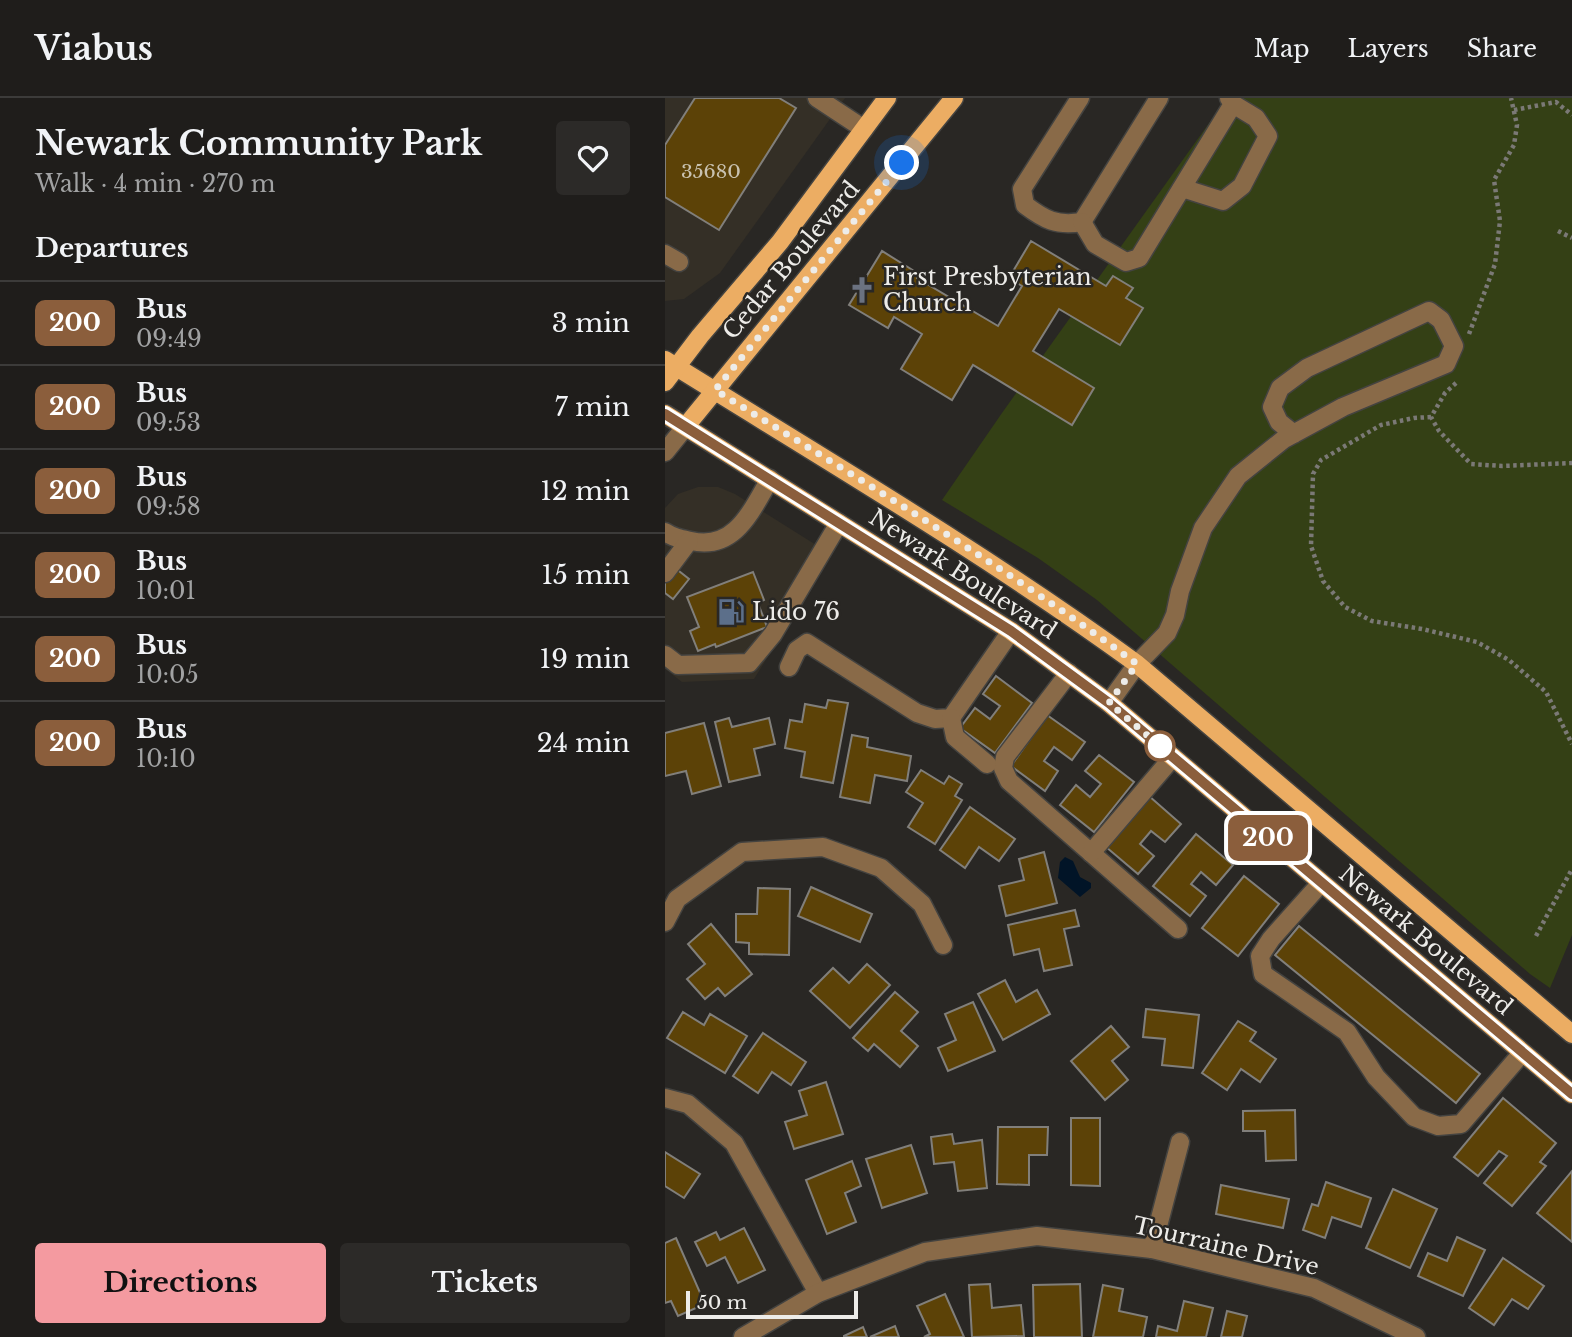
<!DOCTYPE html>
<html lang="en">
<head>
<meta charset="utf-8">
<style>
	body { margin:0; font-family:"Libre Baskerville",serif; background:#2c2a28; color:#f1f3f6; height:100vh; display:flex; flex-direction:column; font-size:26px; white-space:nowrap }
	* { box-sizing:border-box; margin:0 }
	p { font-size:23px; color:#a1a2a3 }
	.icon { flex:none; width:38px; height:38px; fill:none; stroke:currentColor; stroke-width:2; stroke-linecap:round; stroke-linejoin:round }
	.map { position:relative; flex:1; overflow:hidden }
	.details { display:flex; flex-direction:column; background:#1f1d1b; width:665px }
	.details>* { flex:none }
	.badge { padding:0 14px; border-radius:10px; font-size:24px; line-height:46px }
	.scale { position:absolute; left:21px; bottom:18px; width:172px; box-sizing:border-box; padding-left:7px; border:4px solid #edece9; border-top:0; font-size:19px; line-height:24px; white-space:nowrap; color:#edece9; -webkit-text-stroke:5px #292724; paint-order:stroke }
	.you { position:absolute; width:35px; height:35px; margin:-18px; border:5px solid #fff; border-radius:50%; background:#1a73e8; box-shadow:0 0 0 10px #1a73e833 }
	.map>.badge { position:absolute; translate:-50% -50%; box-shadow:0 0 0 4px #fff }
	h2 { padding:0 35px; font-size:26px; line-height:63px }
	.round { display:grid; place-items:center; flex:none; width:74px; height:74px; border-radius:7px; background:#2c2a28 }
	.summary { display:flex; align-items:center; justify-content:space-between; height:119px; padding:0 35px }
	h1 { font-size:33px; font-weight:800; line-height:52px }
	.button { display:flex; gap:14px; margin-top:auto; padding:14px 35px }
	.button a { flex:1; height:80px; border-radius:7px; background:#f49aa0; color:#111; font-size:28px; font-weight:800; line-height:80px; text-align:center }
	.button a+a { background:#2c2a28; color:#f1f3f6 }
	ul { padding:0; list-style:none }
	li { display:flex; align-items:center; gap:21px; height:84px; padding:0 35px; border-top:2px solid #3c3b3a }
	li div { flex:1 }
	li b { display:block; font-size:26px }
	li em { font-style:normal }
	li .badge { min-width:77px; font-weight:700; text-align:center }
	header { display:flex; align-items:center; gap:42px; box-sizing:border-box; height:98px; padding:0 35px; background:#1f1d1b; border-bottom:2px solid #3c3b3a }
	header strong { font-size:33px }
	nav { display:flex; gap:38px; margin-inline-start:auto; font-size:24px }
	main { display:flex; flex:1; min-height:0 }
	.map>svg:first-child { display:block }
</style>
</head>
<body>
<header>
<strong>Viabus</strong>
<nav><a>Map</a><a>Layers</a><a>Share</a></nav>
</header>
<main>
<section class="details">
<div class="summary"><div><h1>Newark Community Park</h1><p>Walk · 4 min · 270 m</p></div><a class="round"><svg class="icon" aria-label="heart" viewBox="0 0 24 24"><path d="M12 20l-8-8c-3-5 5-10 8-4 3-6 11-1 8 4z"/></svg></a></div>
<h2>Departures</h2>
<ul>
<li><span class="badge" style="background:#8b5e3c;color:#fff">200</span><div><b>Bus</b><p>09:49</p></div><em>3 min</em></li>
<li><span class="badge" style="background:#8b5e3c;color:#fff">200</span><div><b>Bus</b><p>09:53</p></div><em>7 min</em></li>
<li><span class="badge" style="background:#8b5e3c;color:#fff">200</span><div><b>Bus</b><p>09:58</p></div><em>12 min</em></li>
<li><span class="badge" style="background:#8b5e3c;color:#fff">200</span><div><b>Bus</b><p>10:01</p></div><em>15 min</em></li>
<li><span class="badge" style="background:#8b5e3c;color:#fff">200</span><div><b>Bus</b><p>10:05</p></div><em>19 min</em></li>
<li><span class="badge" style="background:#8b5e3c;color:#fff">200</span><div><b>Bus</b><p>10:10</p></div><em>24 min</em></li>
</ul>
<div class="button"><a>Directions</a><a>Tickets</a></div>
</section>
<div class="map">
<svg width="907" height="1239" viewBox="0 0 907 1239">
	<rect width="100%" height="100%" fill="#292724"/>
	<g fill="#342f26">
		<path d="M 0,0 L 180,0 L 55,175 L 19,201 L 0,203 Z"/>
		<path d="M 33,389 L 53,389 L 70,396 L 167,457 L 89,581 L 17,584 L 0,571 L 0,410 L 13,396 Z"/>
	</g>
	<path fill="#344015" d="M 562,0 L 907,0 L 907,837 L 885,890 L 865,876 L 432,502 L 373,460 L 277,402 L 337,315 Z"/>
	<path fill="#011427" d="M 400,759 L 408,763 L 415,779 L 426,785 L 426,790 L 415,799 L 393,780 L 395,764 Z"/>
	<g fill="#5c4207" stroke="#817f7b" stroke-width="2">
		<path d="M 30,0 L 114,0 L 131,10 L 54,132 L 0,99 L 0,47 Z"/>
		<path d="M 366,143 L 441,188 L 448,178 L 468,190 L 461,200 L 478,210 L 455,247 L 394,211 L 368,253 L 429,290 L 407,327 L 308,267 L 287,302 L 236,271 L 257,236 L 229,219 L 223,230 L 184,207 L 217,153 L 254,176 L 252,180 L 333,228 L 357,188 L 344,180 Z"/>
		<path d="M 0,462 L 24,481 L 8,501 L 0,495 Z"/>
		<path d="M 88,474 L 99,502 L 93,505 L 102,529 L 51,549 L 50,546 L 33,553 L 25,533 L 34,529 L 22,499 Z"/>
		<path d="M 331,578 L 367,605 L 330,655 L 295,630 L 310,610 L 325,621 L 335,608 L 318,596 Z"/>
		<path d="M 163,602 L 183,605 L 168,685 L 136,679 L 140,654 L 120,650 L 125,622 L 137,624 L 140,606 L 161,610 Z"/>
		<path d="M 382,617 L 420,644 L 407,662 L 389,649 L 379,663 L 393,673 L 380,693 L 346,668 Z"/>
		<path d="M 64,620 L 67,629 L 104,620 L 110,646 L 89,651 L 95,677 L 64,684 L 50,624 Z"/>
		<path d="M 39,625 L 56,688 L 27,696 L 21,673 L 0,678 L 0,635 Z"/>
		<path d="M 187,637 L 203,640 L 202,649 L 246,658 L 242,683 L 210,677 L 205,705 L 175,699 Z"/>
		<path d="M 434,657 L 469,684 L 429,734 L 395,707 L 411,687 L 425,699 L 436,686 L 420,673 Z"/>
		<path d="M 256,672 L 279,686 L 284,678 L 297,686 L 290,698 L 297,702 L 270,746 L 243,729 L 258,705 L 241,694 Z"/>
		<path d="M 484,698 L 516,726 L 500,744 L 486,733 L 475,746 L 489,758 L 473,776 L 441,749 Z"/>
		<path d="M 305,709 L 350,741 L 334,763 L 314,749 L 300,770 L 275,752 Z"/>
		<path d="M 531,736 L 568,767 L 551,787 L 536,774 L 526,786 L 541,798 L 525,818 L 488,788 Z"/>
		<path d="M 379,754 L 392,805 L 341,818 L 334,788 L 359,782 L 354,761 Z"/>
		<path d="M 579,778 L 614,806 L 573,858 L 537,830 Z"/>
		<path d="M 146,789 L 207,816 L 195,844 L 133,818 Z"/>
		<path d="M 93,790 L 125,791 L 124,857 L 84,856 L 84,845 L 71,844 L 71,816 L 92,816 Z"/>
		<path d="M 410,812 L 414,828 L 399,831 L 407,867 L 379,873 L 374,851 L 349,857 L 343,827 Z"/>
		<path d="M 46,826 L 87,876 L 60,898 L 53,890 L 40,901 L 22,881 L 40,866 L 23,846 Z"/>
		<path d="M 634,828 L 815,976 L 791,1005 L 610,857 Z"/>
		<path d="M 202,866 L 225,887 L 185,930 L 145,893 L 168,870 L 184,885 Z"/>
		<path d="M 340,882 L 351,904 L 372,892 L 385,916 L 338,942 L 313,896 Z"/>
		<path d="M 230,894 L 253,914 L 236,933 L 253,948 L 235,969 L 209,946 L 203,953 L 188,940 Z"/>
		<path d="M 308,904 L 330,953 L 283,973 L 273,950 L 291,942 L 280,916 Z"/>
		<path d="M 481,911 L 534,917 L 528,970 L 497,967 L 500,941 L 478,939 Z"/>
		<path d="M 18,914 L 39,927 L 45,916 L 82,938 L 60,975 L 2,940 Z"/>
		<path d="M 573,923 L 591,934 L 585,943 L 611,961 L 595,984 L 576,971 L 562,992 L 537,975 Z"/>
		<path d="M 446,928 L 464,949 L 447,963 L 463,982 L 440,1002 L 406,963 Z"/>
		<path d="M 98,935 L 141,964 L 126,987 L 107,974 L 93,995 L 68,978 Z"/>
		<path d="M 161,984 L 178,1036 L 129,1051 L 120,1024 L 142,1017 L 134,993 Z"/>
		<path d="M 838,1000 L 891,1045 L 875,1064 L 881,1068 L 847,1108 L 819,1085 L 842,1058 L 834,1053 L 813,1078 L 789,1059 Z"/>
		<path d="M 630,1012 L 631,1062 L 601,1063 L 600,1033 L 578,1033 L 578,1013 Z"/>
		<path d="M 406,1020 L 435,1020 L 435,1088 L 406,1087 Z"/>
		<path d="M 333,1029 L 383,1029 L 382,1057 L 364,1057 L 364,1087 L 332,1086 Z"/>
		<path d="M 287,1036 L 289,1046 L 317,1042 L 322,1090 L 293,1093 L 289,1064 L 269,1066 L 266,1039 Z"/>
		<path d="M 246,1047 L 262,1095 L 217,1110 L 201,1061 Z"/>
		<path d="M 0,1054 L 35,1076 L 19,1100 L 0,1088 Z"/>
		<path d="M 187,1063 L 196,1088 L 180,1095 L 191,1124 L 162,1136 L 141,1082 Z"/>
		<path d="M 907,1073 L 907,1144 L 872,1115 Z"/>
		<path d="M 661,1084 L 706,1100 L 696,1129 L 667,1119 L 660,1140 L 638,1132 L 647,1106 L 653,1108 Z"/>
		<path d="M 556,1087 L 624,1101 L 618,1130 L 551,1116 Z"/>
		<path d="M 728,1091 L 772,1111 L 745,1170 L 701,1150 Z"/>
		<path d="M 79,1130 L 100,1172 L 73,1185 L 60,1159 L 42,1168 L 30,1144 L 51,1134 L 55,1142 Z"/>
		<path d="M 792,1139 L 820,1152 L 798,1198 L 753,1178 L 763,1155 L 782,1163 Z"/>
		<path d="M 11,1140 L 40,1206 L 13,1218 L 6,1203 L 0,1205 L 0,1145 Z"/>
		<path d="M 838,1160 L 879,1188 L 863,1211 L 847,1201 L 829,1227 L 804,1210 Z"/>
		<path d="M 325,1186 L 327,1210 L 356,1207 L 359,1238 L 307,1239 L 304,1187 Z"/>
		<path d="M 415,1186 L 417,1239 L 369,1239 L 368,1187 Z"/>
		<path d="M 438,1187 L 458,1191 L 454,1213 L 482,1219 L 478,1239 L 428,1239 Z"/>
		<path d="M 280,1196 L 299,1239 L 259,1239 L 265,1236 L 252,1208 Z"/>
		<path d="M 519,1203 L 548,1210 L 541,1239 L 491,1239 L 493,1228 L 512,1233 Z"/>
		<path d="M 562,1213 L 582,1218 L 577,1239 L 556,1239 Z"/>
		<path d="M 230,1228 L 234,1239 L 205,1239 Z"/>
		<path d="M 198,1229 L 202,1239 L 179,1239 L 179,1238 Z"/>
	</g>
	<g fill="none" stroke-linecap="round" stroke-linejoin="round">
		<defs>
			<g id="minor">
				<path d="M 152,0 L 199,31"/>
				<path d="M 415,0 L 357,91 L 360,107 C 380,122 391,128 417,124 L 494,0"/>
				<path d="M 517,90 L 558,103 L 577,88 L 603,38 L 591,20 L 568,6"/>
				<path d="M 417,124 L 430,146 L 461,164 L 474,160 L 568,6 L 564,0"/>
				<path d="M 0,156 L 14,164"/>
				<path d="M 0,354 L 21,328"/>
				<path d="M 0,434 C 9,440 16,441 26,443 C 70,453 86,413 105,381"/>
				<path d="M 0,475 L 24,443"/>
				<path d="M 0,557 L 13,567 L 84,565 L 108,536 L 174,425"/>
				<path d="M 124,569 L 132,552 L 142,545 L 252,615 L 270,621 L 286,620 L 346,533"/>
				<path d="M 404,575 L 340,659 L 338,670 L 344,683 L 513,831"/>
				<path d="M 444,605 L 472,566 L 502,535 L 510,517 L 515,493 L 538,430 L 573,378 L 619,341 L 678,309 L 781,266 L 789,248 L 776,222 L 764,213 L 642,270 L 615,290 L 607,309 L 614,324 L 629,336"/>
				<path d="M 286,620 L 290,639 L 322,666"/>
				<path d="M 426,755 L 508,659"/>
				<path d="M 656,785 L 606,841 L 595,858 L 598,876 L 682,934 L 711,979 L 749,1019 L 773,1028 L 796,1026 L 857,955"/>
				<path d="M 0,824 L 12,801 L 77,754 L 158,749 L 216,770 L 257,806 L 278,847"/>
				<path d="M 0,1000 L 23,1006 L 69,1045 L 153,1195"/>
				<path d="M 487,1151 L 515,1044"/>
				<path d="M 78,1239 L 153,1195 L 260,1154 L 372,1138 L 487,1151 L 649,1190 L 751,1239"/>
			</g>
			<g id="major">
				<path d="M 0,262 C 159,361 321,456 472,566 L 907,936"/>
				<path d="M 0,284 L 35,238 L 115,144 L 222,0"/>
				<path d="M 0,316 L 346,533 L 444,605 L 907,996"/>
				<path d="M 21,328 L 289,0"/>
			</g>
		</defs>
		<use href="#minor" stroke="#444340" stroke-width="21"/>
		<use href="#major" stroke="#444340" stroke-width="21"/>
		<g stroke="#7b7976" stroke-width="4.5" stroke-dasharray="3.5 3.5" stroke-linecap="butt">
			<path d="M 849,12 L 891,4 L 907,17"/>
			<path d="M 893,133 L 907,140"/>
			<path d="M 804,236 L 830,166 L 835,123 L 829,82 L 849,47 L 852,27 L 846,0"/>
			<path d="M 791,285 L 780,295 L 766,319 L 774,333 L 806,366 L 837,368 L 907,365"/>
			<path d="M 766,319 L 749,320 L 716,327 L 656,362 L 648,376 L 646,448 L 658,483 L 680,509 L 707,523 L 757,531 L 812,544 L 844,562 L 881,594 L 907,646"/>
			<path d="M 871,838 L 907,771"/>
		</g>
		<use href="#minor" stroke="#896a48" stroke-width="18"/>
		<use href="#major" stroke="#ecad63" stroke-width="18"/>
	</g>
	<g fill="none" stroke-linecap="round" stroke-linejoin="round">
		<defs>
			<path id="line" d="M 0,316 L 346,533 L 444,605 L 907,996"/>
		</defs>
		<use href="#line" stroke="#fff" stroke-width="16"/>
		<use href="#line" stroke="#8b5e3c" stroke-width="10"/>
		<path stroke="#edece9" stroke-width="7" stroke-dasharray="0 12.6" d="M 237,65 L 50,292 C 193,380 337,467 472,566 L 444,605 L 495,648"/>
	</g>
	<defs>
		<symbol id="church-bare" viewBox="-9 -9 18 18"><path d="M-1.2-6h2.4v3.5h3.3v2.4h-3.3V6h-2.4V-.1h-3.3v-2.4h3.3Z" fill="#6b7280" stroke="#292724" stroke-width="2.5" paint-order="stroke"/></symbol>
		<symbol id="fuel-bare" viewBox="-9 -9 18 18"><path d="M-5.5-6h7V0h2V4h1.3V-2.5L3-4.5l.8-.8L6-3V5H2.5V1h-1V6h-7ZM-4.2-4.7v3.2H.2V-4.7Z" fill="#5c6f8a" stroke="#292724" stroke-width="2.5" paint-order="stroke"/></symbol>
	</defs>
	<g fill-rule="evenodd">
		<use href="#church-bare" x="178" y="173" width="38" height="38"/>
		<use href="#fuel-bare" x="47" y="495" width="38" height="38"/>
	</g>
	<circle fill="#fff" stroke="#8b5e3c" stroke-width="3.5" cx="495" cy="648" r="14"/>
	<g text-anchor="middle" dominant-baseline="central" stroke-width="5" stroke-linejoin="round" paint-order="stroke">
		<g font-size="19" fill="#c9c2b0">
			<text x="46" y="73">35680</text>
		</g>
		<g font-size="23" fill="#edece9" stroke="#292724">
			<text transform="translate(126 162) rotate(-50)">Cedar Boulevard</text>
			<text transform="translate(298 476) rotate(33)">Newark Boulevard</text>
			<text transform="translate(761 842) rotate(40)">Newark Boulevard</text>
			<text transform="translate(561 1148) rotate(13)">Tourraine Drive</text>
		</g>
		<g font-size="23" fill="#edece9" stroke="#292724" text-anchor="start">
			<text x="218" y="179">First Presbyterian<tspan x="218" dy="26">Church</tspan></text>
			<text x="87" y="514">Lido 76</text>
		</g>
	</g>
</svg>
<div class="scale">50 m</div>
<div class="you" style="left:237px;top:65px"></div>
<b class="badge" style="left:603px;top:740px;background:#8b5e3c;color:#fff">200</b>
</div>
</main>
</body>
</html>
